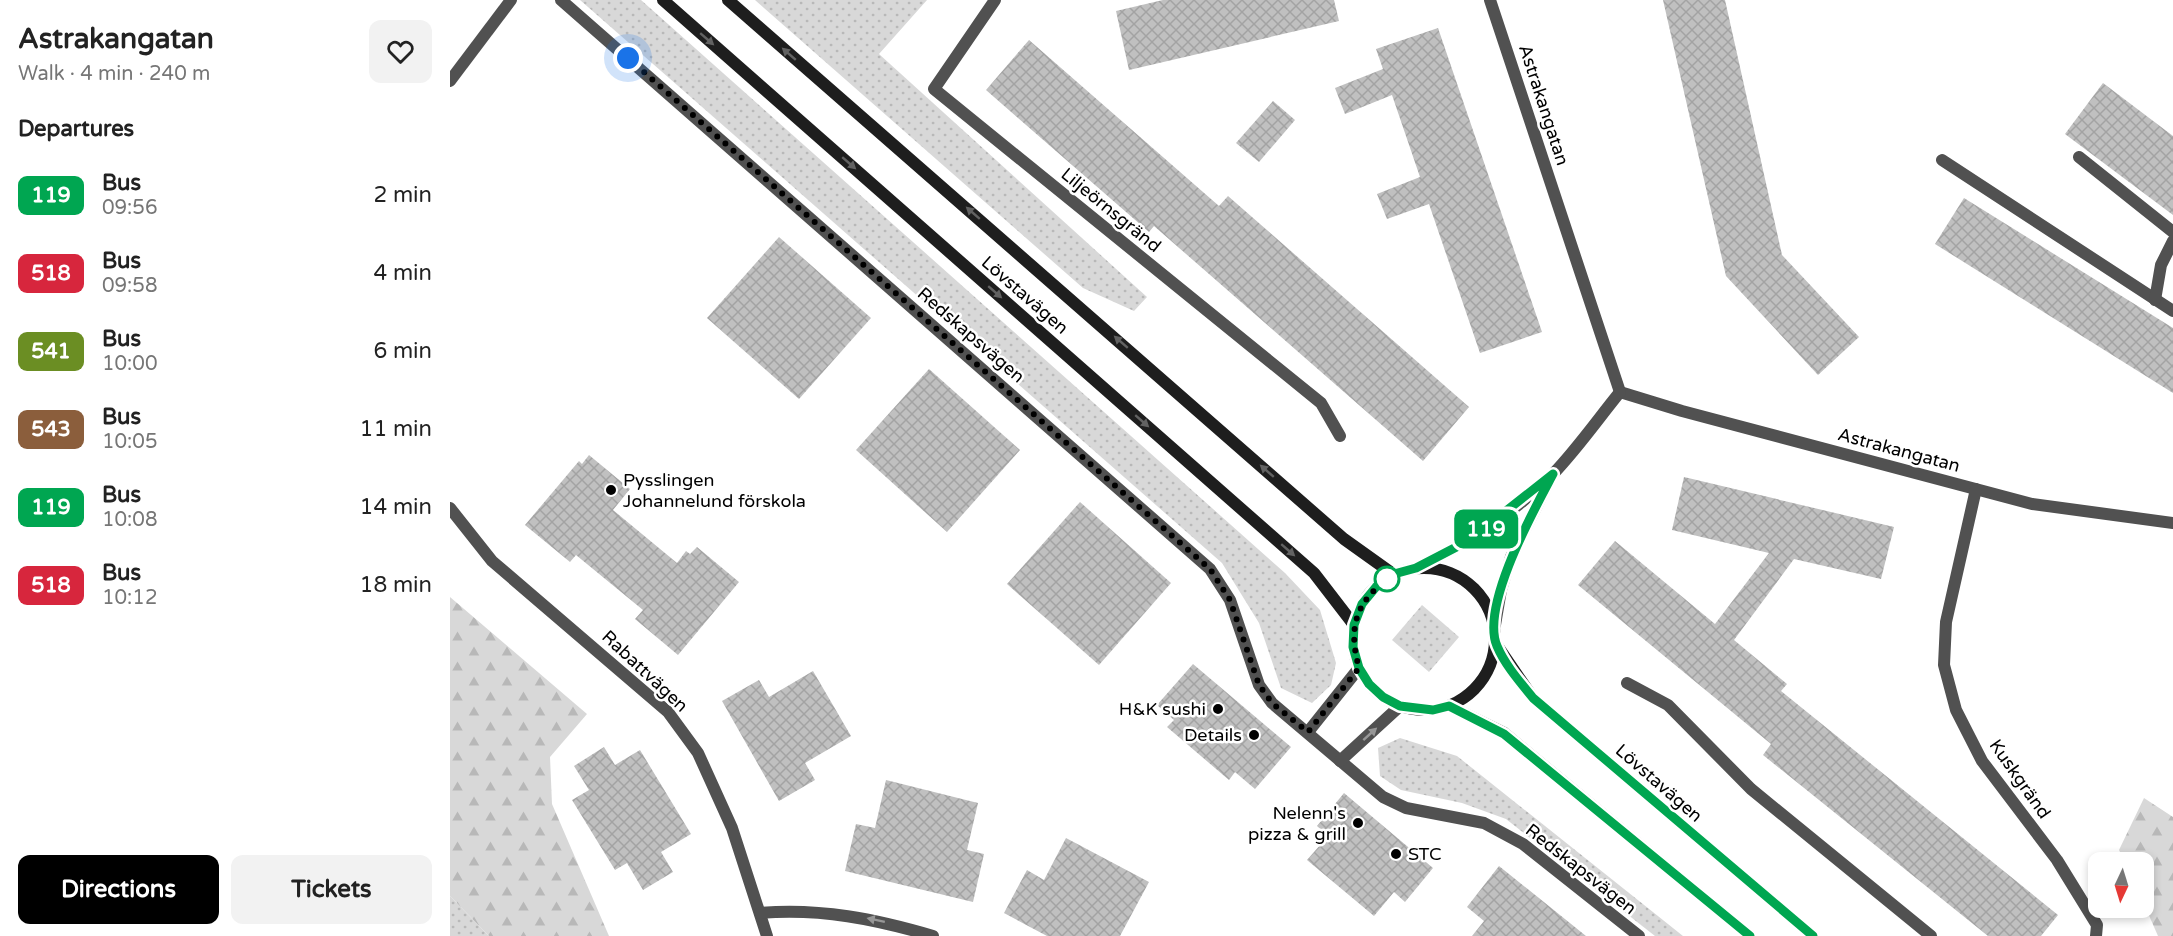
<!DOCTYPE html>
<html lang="en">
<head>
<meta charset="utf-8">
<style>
	body { margin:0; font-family:"Varela Round",sans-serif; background:#f2f2f2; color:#222; height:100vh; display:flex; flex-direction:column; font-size:22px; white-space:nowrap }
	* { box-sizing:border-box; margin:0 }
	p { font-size:20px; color:#767676 }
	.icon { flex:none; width:33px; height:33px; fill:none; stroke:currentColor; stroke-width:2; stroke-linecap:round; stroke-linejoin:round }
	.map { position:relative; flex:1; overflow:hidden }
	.panel { display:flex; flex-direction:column; background:#fff; width:450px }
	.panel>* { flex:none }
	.badge { padding:0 12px; border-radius:9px; font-size:21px; line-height:39px }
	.needle { width:39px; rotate:184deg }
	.fabs { position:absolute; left:1638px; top:852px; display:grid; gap:12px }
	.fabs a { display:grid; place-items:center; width:66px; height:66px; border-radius:12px; background:#fff; box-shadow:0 3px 9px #0003; font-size:30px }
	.you { position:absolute; width:30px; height:30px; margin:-15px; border:4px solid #fff; border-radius:50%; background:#1a73e8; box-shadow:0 0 0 9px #1a73e833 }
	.map>.badge { position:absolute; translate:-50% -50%; box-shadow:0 0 0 3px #fff }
	h2 { padding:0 18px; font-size:22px; line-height:54px }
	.round { display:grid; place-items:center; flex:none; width:63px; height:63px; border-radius:12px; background:#f2f2f2 }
	.overview { display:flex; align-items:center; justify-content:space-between; height:102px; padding:0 18px }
	h1 { font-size:28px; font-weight:800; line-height:45px }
	.action { display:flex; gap:12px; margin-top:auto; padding:12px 18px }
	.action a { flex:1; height:69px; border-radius:12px; background:#000; color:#fff; font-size:24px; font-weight:800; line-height:69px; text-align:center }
	.action a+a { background:#f2f2f2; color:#222 }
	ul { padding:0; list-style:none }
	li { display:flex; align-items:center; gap:18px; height:78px; padding:0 18px }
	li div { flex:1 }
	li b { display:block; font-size:22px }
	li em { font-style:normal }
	li .badge { min-width:66px; font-weight:700; text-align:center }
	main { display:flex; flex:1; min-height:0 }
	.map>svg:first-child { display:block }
</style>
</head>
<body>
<main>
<section class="panel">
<div class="overview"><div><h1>Astrakangatan</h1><p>Walk · 4 min · 240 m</p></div><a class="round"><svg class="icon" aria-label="heart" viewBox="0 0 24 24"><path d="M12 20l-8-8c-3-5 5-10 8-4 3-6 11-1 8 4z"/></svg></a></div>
<h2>Departures</h2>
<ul>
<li><span class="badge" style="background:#00a651;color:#fff">119</span><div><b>Bus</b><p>09:56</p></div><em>2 min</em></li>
<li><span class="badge" style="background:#d7263d;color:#fff">518</span><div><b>Bus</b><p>09:58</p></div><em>4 min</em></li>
<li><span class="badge" style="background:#6b8e23;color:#fff">541</span><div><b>Bus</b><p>10:00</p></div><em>6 min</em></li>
<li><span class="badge" style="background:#8b5e3c;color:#fff">543</span><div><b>Bus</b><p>10:05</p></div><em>11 min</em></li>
<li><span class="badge" style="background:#00a651;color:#fff">119</span><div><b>Bus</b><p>10:08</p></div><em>14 min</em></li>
<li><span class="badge" style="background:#d7263d;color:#fff">518</span><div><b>Bus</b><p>10:12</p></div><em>18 min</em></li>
</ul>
<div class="action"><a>Directions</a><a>Tickets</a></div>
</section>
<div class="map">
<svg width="1723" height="936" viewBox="0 0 1723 936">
	<defs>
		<pattern id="grass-dots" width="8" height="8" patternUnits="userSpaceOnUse" patternTransform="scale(1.5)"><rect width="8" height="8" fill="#d8d8d8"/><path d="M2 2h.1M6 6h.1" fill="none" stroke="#b8b8b8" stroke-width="1.8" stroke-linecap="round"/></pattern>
		<pattern id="forest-firs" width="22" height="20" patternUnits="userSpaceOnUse" patternTransform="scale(1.5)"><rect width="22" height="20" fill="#d8d8d8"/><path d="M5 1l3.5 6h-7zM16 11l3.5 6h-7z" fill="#b8b8b8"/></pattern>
		<pattern id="building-cross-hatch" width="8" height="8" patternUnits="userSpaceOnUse" patternTransform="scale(1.5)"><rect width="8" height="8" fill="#c0c0c0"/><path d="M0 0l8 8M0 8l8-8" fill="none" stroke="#a3a3a3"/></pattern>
	</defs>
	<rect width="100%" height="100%" fill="#fff"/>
	<g fill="url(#grass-dots)">
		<path d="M 130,0 L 191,0 L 835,573 L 870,610 L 886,663 L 881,685 L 862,703 L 831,688 L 809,623 L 772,563 Z"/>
		<path d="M 305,0 L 477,0 L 429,54 L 697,297 L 684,311 L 633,288 Z"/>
		<path d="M 972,605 L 1009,637 L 979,672 L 942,640 Z"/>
		<path d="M 950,738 L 1007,756 L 1233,936 L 1205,936 L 1056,819 L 1012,803 L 951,790 L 930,776 L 928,748 Z"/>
		<path d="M 0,896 L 39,936 L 0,936 Z"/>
	</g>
	<g fill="url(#forest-firs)">
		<path d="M 0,597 L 137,714 L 100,757 L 102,804 L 159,936 L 39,936 L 0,896 Z"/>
		<path d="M 1694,798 L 1723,817 L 1723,936 L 1708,936 L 1694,904 L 1694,862 L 1675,862 L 1669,850 Z"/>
	</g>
	<g fill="url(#building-cross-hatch)">
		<path d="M 713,0 L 884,0 L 889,21 L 679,70 L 666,11 Z"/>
		<path d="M 1213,0 L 1275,0 L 1332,255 L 1409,337 L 1368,375 L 1276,276 Z"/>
		<path d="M 988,28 L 1092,332 L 1030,353 L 979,204 L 937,219 L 927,194 L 970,177 L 942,95 L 895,114 L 885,88 L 933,69 L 926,49 Z"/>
		<path d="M 579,40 L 769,206 L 778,196 L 1019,407 L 973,461 L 704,226 L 699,232 L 536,90 Z"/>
		<path d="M 1653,83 L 1723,136 L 1723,215 L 1615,134 Z"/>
		<path d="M 823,101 L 845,120 L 809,162 L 786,143 Z"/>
		<path d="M 1514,198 L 1723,328 L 1723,393 L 1485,244 Z"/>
		<path d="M 329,237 L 421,318 L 349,399 L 257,318 Z"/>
		<path d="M 479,369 L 570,450 L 497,532 L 406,450 Z"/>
		<path d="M 139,455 L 180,489 L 163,510 L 227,563 L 236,551 L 240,554 L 247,547 L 289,582 L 228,655 L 185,619 L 193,610 L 126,555 L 120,562 L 75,525 L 129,461 L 132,464 Z"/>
		<path d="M 1234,477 L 1444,527 L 1431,579 L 1344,559 L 1284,640 L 1337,684 L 1331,691 L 1608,915 L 1591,936 L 1538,936 L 1313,755 L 1321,744 L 1128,585 L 1165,541 L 1265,624 L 1319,553 L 1222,530 Z"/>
		<path d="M 630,502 L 721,583 L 649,665 L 557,584 Z"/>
		<path d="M 743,664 L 841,747 L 805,789 L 785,772 L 779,780 L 717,727 L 724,720 L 707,705 Z"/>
		<path d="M 363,671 L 401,736 L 355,763 L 365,780 L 329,801 L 272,701 L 309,680 L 319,697 Z"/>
		<path d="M 154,747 L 165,765 L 190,750 L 241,834 L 211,852 L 223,872 L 193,890 L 177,863 L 165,870 L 122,800 L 139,790 L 124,766 Z"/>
		<path d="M 436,780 L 528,803 L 517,850 L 534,854 L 523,902 L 395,871 L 406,824 L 425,828 Z"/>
		<path d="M 894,793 L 983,868 L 955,902 L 944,892 L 924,916 L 857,860 L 878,836 L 867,826 Z"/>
		<path d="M 616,838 L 699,882 L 670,936 L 597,936 L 554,913 L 577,870 L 594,880 Z"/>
		<path d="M 1049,866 L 1136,936 L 1022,936 L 1034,921 L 1017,907 Z"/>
	</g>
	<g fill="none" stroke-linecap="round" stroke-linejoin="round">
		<g stroke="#515151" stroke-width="12">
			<path d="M 111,0 L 760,569 L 780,600 L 809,685 L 822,703 L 933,797 L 956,808 L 1034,823 L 1073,844 L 1189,936"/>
			<path d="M 545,0 L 484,89 L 871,403 L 890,436"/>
			<path d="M 1040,0 L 1170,392"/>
			<path d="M 0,81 L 61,0"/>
			<path d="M 1629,157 L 1723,232"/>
			<path d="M 1492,160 L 1723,311"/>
			<path d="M 1705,300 L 1711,265 L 1723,241"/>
			<path d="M 1170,392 L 1232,411 L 1582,504 L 1723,523"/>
			<path d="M 1526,489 L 1496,622 L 1494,665 L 1506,710 L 1532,761 L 1607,860 L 1647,925 L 1646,936"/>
			<path d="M 0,508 L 42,561 L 218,712 L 248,753 L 282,828 L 317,936"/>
			<path d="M 966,568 C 1015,544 1064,513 1103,474 C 1127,449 1148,419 1170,392"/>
			<path d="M 1045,625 L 1051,590 L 1061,557 L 1101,478"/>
			<path d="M 1177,683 L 1218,705 L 1301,789 L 1481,936"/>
			<path d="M 858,732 L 909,668"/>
			<path d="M 890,761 L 950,706"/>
			<path d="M 310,913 C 371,908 425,919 483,936"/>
		</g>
		<g stroke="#1e1e1e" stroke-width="12">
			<path d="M 213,0 L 864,573 L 904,625"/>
			<path d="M 278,0 L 894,539 L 943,574"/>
			<circle cx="974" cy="639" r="71"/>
			<path d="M 1046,644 L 1083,698 L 1363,936"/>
			<path d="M 999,706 L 1054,733 L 1300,936"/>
		</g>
	</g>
	<defs><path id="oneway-solid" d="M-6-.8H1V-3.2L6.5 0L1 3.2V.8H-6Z" transform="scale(1.5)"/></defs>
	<g fill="#626262">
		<use href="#oneway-solid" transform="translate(257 39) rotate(41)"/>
		<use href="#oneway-solid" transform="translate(339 54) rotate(-139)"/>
		<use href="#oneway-solid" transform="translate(399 163) rotate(41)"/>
		<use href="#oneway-solid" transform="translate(523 213) rotate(-139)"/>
		<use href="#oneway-solid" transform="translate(545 292) rotate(41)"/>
		<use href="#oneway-solid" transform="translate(671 342) rotate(-139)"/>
		<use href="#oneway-solid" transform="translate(692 421) rotate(41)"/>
		<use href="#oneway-solid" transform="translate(817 471) rotate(-139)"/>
		<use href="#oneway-solid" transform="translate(838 550) rotate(41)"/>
	</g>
	<g fill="#979797">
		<use href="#oneway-solid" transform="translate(920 734) rotate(-42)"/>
		<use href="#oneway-solid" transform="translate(426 920) rotate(-168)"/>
	</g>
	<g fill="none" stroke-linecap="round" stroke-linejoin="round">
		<defs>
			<path id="line" d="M 1300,936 L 1054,734 L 999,706 L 983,710 L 950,706 L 933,697 L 919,684 L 909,668 L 903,647 L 904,625 L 912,604 L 926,587 L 944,574 L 966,568 L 1018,541 L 1103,474 C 1084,510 1030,606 1047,646 C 1055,665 1070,682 1083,698 L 1363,936"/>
		</defs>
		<use href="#line" stroke="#fff" stroke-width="14"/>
		<use href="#line" stroke="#00a651" stroke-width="9"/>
		<path stroke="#000" stroke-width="6" stroke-dasharray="0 10.8" d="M 178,58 L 760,569 L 780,600 L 809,685 L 822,703 L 858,732 L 909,668 C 897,624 907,600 944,574 L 937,579"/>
	</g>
	<g fill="#000" stroke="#fff" stroke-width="2">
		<circle cx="161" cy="490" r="6"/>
		<circle cx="768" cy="709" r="6"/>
		<circle cx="804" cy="735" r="6"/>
		<circle cx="908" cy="823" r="6"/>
		<circle cx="946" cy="854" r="6"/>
	</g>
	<circle fill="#fff" stroke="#00a651" stroke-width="3" cx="937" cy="579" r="12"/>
	<g text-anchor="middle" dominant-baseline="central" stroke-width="5" stroke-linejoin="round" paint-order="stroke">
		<g font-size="18" fill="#000" stroke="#fff">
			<text transform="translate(1094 105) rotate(72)">Astrakangatan</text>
			<text transform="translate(661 210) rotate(39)">Liljeörnsgränd</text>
			<text transform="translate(575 295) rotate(41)">Lövstavägen</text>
			<text transform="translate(521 335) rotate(41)">Redskapsvägen</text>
			<text transform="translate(1449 450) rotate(15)">Astrakangatan</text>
			<text transform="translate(195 671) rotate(43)">Rabattvägen</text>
			<text transform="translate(1570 779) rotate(55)">Kuskgränd</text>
			<text transform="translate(1209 783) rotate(41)">Lövstavägen</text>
			<text transform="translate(1131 869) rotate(38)">Redskapsvägen</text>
		</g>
		<g font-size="18" fill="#000" stroke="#fff" text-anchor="end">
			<text x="173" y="480" text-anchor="start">Pysslingen<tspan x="173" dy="21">Johannelund förskola</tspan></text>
			<text x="756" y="709">H&amp;K sushi</text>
			<text x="792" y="735">Details</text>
			<text x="896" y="813">Nelenn's<tspan x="896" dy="21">pizza &amp; grill</tspan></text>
			<text x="958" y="854" text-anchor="start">STC</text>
		</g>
	</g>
</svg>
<div class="fabs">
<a><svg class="needle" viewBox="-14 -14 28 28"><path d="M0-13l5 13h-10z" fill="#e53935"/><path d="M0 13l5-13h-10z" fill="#767676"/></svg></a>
</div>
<div class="you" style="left:178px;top:58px"></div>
<b class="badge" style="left:1036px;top:529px;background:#00a651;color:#fff">119</b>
</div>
</main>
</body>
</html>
